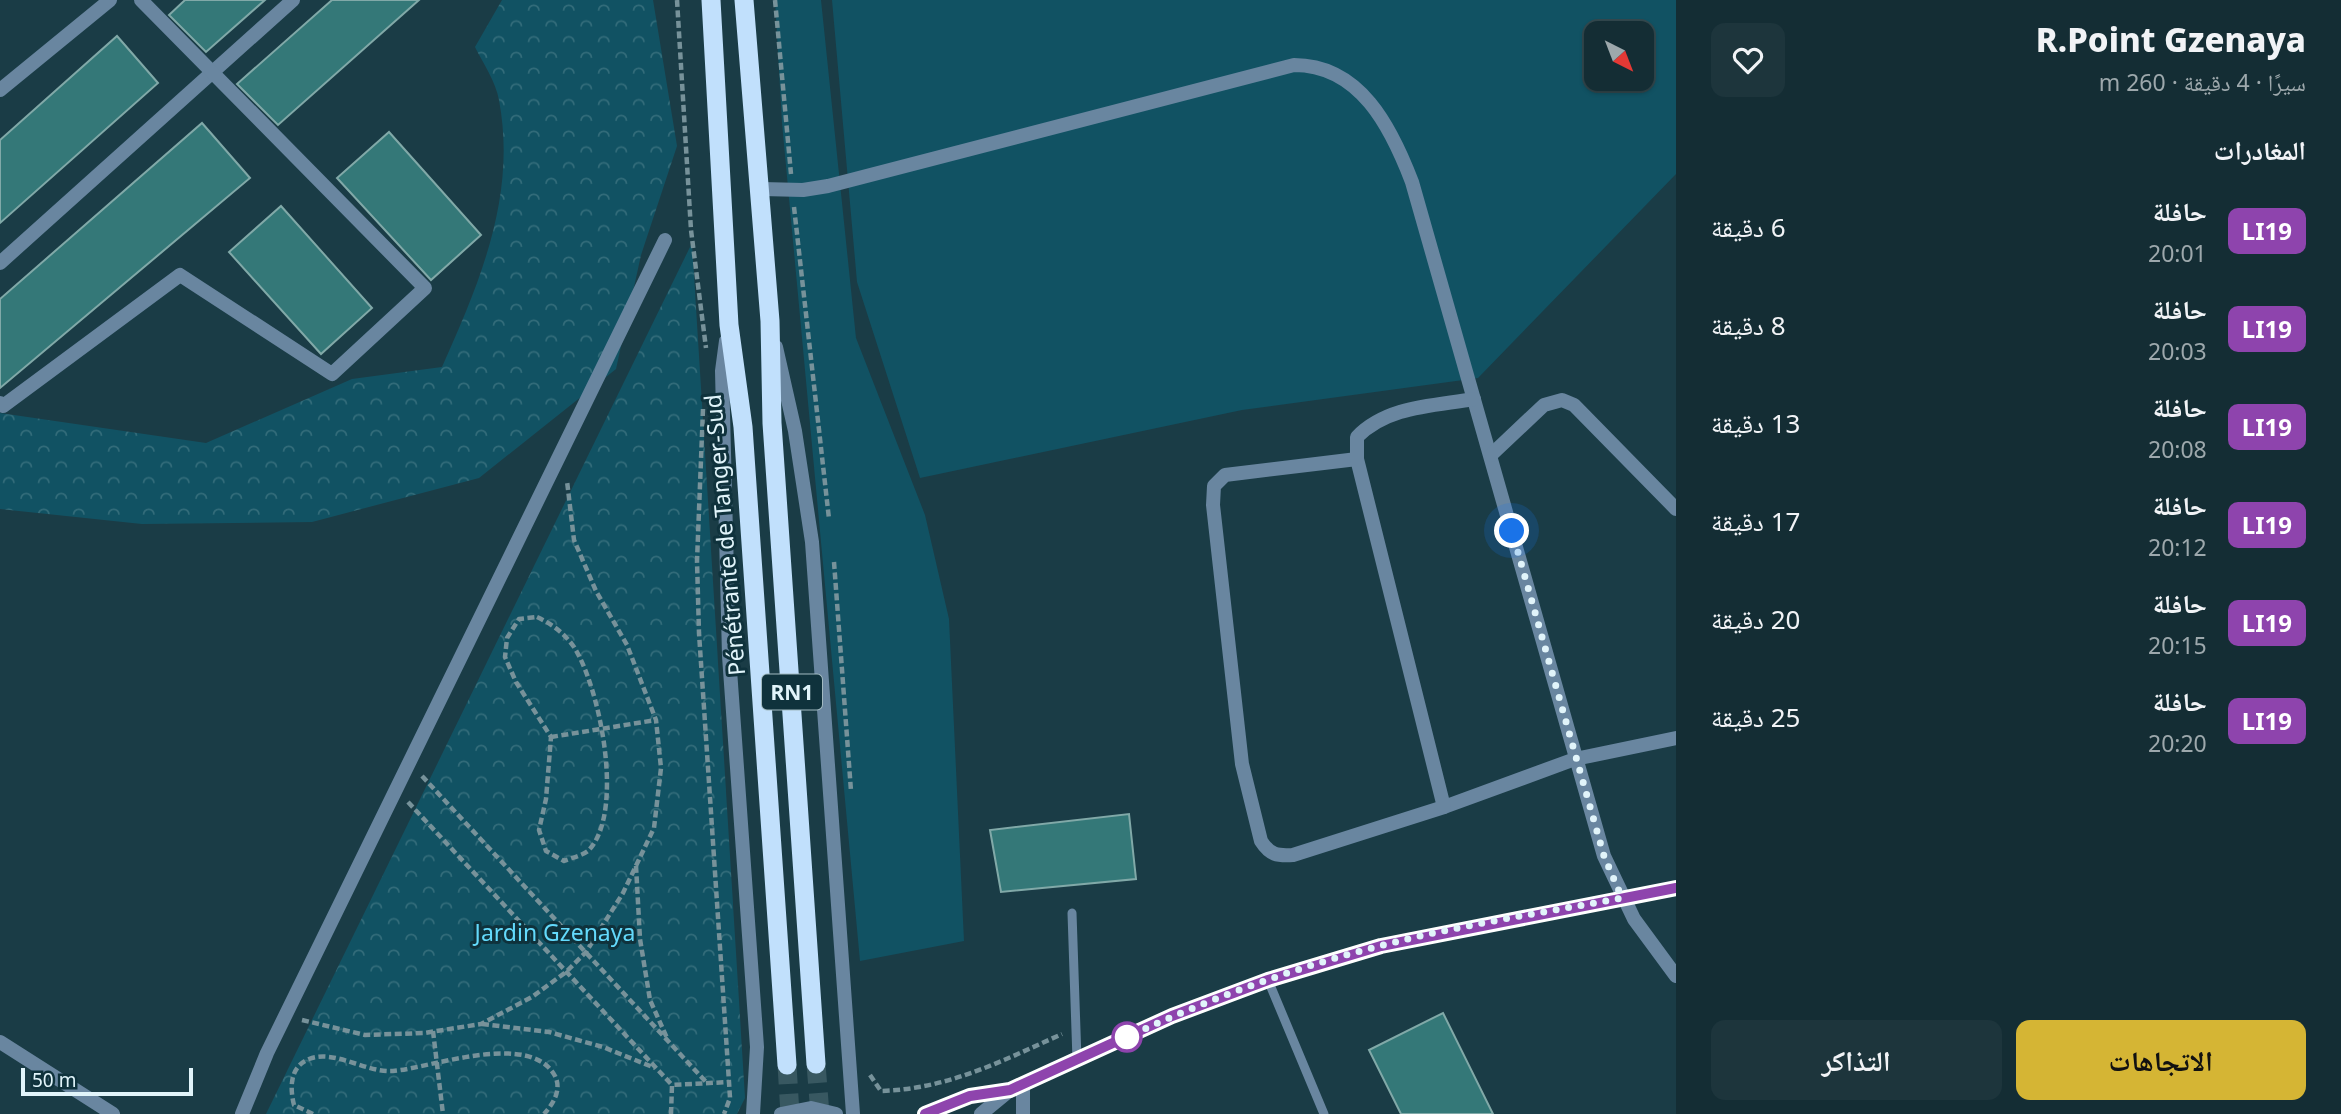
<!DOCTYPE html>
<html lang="ar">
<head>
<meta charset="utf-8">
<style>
	body { margin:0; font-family:"Noto Sans","Noto Naskh Arabic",sans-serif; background:#1d353c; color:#f1f3f6; direction:rtl; height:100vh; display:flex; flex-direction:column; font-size:26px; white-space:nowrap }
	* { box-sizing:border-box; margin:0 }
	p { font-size:23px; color:#9da8ac }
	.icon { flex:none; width:38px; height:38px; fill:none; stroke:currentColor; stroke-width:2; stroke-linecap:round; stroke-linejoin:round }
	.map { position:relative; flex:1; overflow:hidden; direction:ltr }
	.panel { display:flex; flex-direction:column; background:#142d34; width:665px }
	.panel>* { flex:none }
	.badge { padding:0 14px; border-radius:10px; font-size:24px; line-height:46px }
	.needle { width:46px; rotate:138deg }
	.tools { position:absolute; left:1584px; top:21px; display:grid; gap:14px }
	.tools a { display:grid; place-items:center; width:70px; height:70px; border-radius:14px; background:#142d34; box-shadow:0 2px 5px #0004,0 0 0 2px #33494f; font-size:35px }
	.scale { position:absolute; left:21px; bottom:18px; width:172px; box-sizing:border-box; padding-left:7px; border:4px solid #e1f4fa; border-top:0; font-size:19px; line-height:24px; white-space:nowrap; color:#e1f4fa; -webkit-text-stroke:5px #0f323c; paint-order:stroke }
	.you { position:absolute; width:35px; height:35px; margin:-18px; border:5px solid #fff; border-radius:50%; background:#1a73e8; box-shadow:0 0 0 10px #1a73e833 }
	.map>.badge { position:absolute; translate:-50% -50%; box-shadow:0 0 0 4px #fff }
	h2 { padding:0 35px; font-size:26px; line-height:63px }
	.round { display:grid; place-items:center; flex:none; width:74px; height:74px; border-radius:14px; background:#1d353c }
	.headline { display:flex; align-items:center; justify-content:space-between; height:119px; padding:0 35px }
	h1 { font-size:33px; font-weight:800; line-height:52px }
	.action { display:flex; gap:14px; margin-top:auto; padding:14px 35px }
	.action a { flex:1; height:80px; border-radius:14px; background:#d5b534; color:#111; font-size:28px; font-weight:800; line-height:80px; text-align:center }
	.action a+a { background:#1d353c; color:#f1f3f6 }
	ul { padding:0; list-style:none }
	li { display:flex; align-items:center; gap:21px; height:98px; padding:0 35px }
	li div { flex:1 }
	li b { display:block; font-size:26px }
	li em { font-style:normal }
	li .badge { min-width:77px; font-weight:700; text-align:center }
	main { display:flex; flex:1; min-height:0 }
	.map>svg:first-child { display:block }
</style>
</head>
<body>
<main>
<section class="panel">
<div class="headline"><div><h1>R.Point Gzenaya</h1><p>سيرًا · 4 دقيقة · 260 m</p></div><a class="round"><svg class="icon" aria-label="heart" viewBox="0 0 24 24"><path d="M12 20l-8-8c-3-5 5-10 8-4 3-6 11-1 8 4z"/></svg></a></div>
<h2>المغادرات</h2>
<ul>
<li><span class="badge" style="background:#8e44ad;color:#fff">LI19</span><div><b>حافلة</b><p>20:01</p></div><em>6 دقيقة</em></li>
<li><span class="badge" style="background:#8e44ad;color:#fff">LI19</span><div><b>حافلة</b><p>20:03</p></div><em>8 دقيقة</em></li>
<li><span class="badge" style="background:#8e44ad;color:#fff">LI19</span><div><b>حافلة</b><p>20:08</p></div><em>13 دقيقة</em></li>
<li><span class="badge" style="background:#8e44ad;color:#fff">LI19</span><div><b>حافلة</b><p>20:12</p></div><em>17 دقيقة</em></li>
<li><span class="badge" style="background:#8e44ad;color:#fff">LI19</span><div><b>حافلة</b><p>20:15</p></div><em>20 دقيقة</em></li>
<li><span class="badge" style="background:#8e44ad;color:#fff">LI19</span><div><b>حافلة</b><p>20:20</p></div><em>25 دقيقة</em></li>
</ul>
<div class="action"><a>الاتجاهات</a><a>التذاكر</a></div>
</section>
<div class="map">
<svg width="1676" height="1114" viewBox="0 0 1676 1114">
	<defs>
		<pattern id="forest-crowns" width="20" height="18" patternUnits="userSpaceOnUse" patternTransform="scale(1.75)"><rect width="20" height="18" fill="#115263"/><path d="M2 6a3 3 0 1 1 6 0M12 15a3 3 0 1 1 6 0" fill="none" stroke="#336c7a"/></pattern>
	</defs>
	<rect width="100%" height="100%" fill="#1a3c46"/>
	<g fill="#115263" fill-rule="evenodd">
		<path d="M 775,0 L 821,0 L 856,338 L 925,515 L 949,619 L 964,941 L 860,961 L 782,123 Z"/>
		<path d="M 832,0 L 1676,0 L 1676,174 L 1478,378 L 1242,410 L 920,478 L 857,282 ZM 1596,33 L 1642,33 L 1642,79 L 1596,79 Z"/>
	</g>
	<g fill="url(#forest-crowns)">
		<path d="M 502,0 L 653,0 L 677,146 L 641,255 L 616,369 L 479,478 L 312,522 L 142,524 L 0,509 L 0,413 L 206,443 L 352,379 L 442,367 C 480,282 517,195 499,100 C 496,82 483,63 475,47 Z"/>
		<path d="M 692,243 L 745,1098 L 737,1114 L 266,1114 Z"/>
	</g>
	<g fill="#347878" stroke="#81a9a8" stroke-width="2">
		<path d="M 185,0 L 265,0 L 206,52 L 169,15 Z"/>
		<path d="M 332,0 L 419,0 L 278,125 L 237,84 Z"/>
		<path d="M 117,36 L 158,83 L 0,223 L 0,140 Z"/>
		<path d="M 202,123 L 250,178 L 0,388 L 0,299 Z"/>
		<path d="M 389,132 L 481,235 L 431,280 L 337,178 Z"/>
		<path d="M 281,206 L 372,308 L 321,354 L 229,252 Z"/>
		<path d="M 1129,814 L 1136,879 L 1001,892 L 990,830 Z"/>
		<path d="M 1443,1013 L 1493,1114 L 1401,1114 L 1369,1050 Z"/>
	</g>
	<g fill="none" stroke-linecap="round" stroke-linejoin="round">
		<g stroke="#385861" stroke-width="19" stroke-dasharray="19 10" stroke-linecap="butt">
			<path d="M 816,1064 L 820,1114"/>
			<path d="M 787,1065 L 790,1114"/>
		</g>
		<g stroke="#77929a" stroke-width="4.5" stroke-dasharray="7 3.5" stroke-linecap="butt">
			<path d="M 677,0 L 691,230 L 706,348"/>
			<path d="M 775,0 L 791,174"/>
			<path d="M 794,207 L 829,519"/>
			<path d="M 703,409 L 697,561 L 699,633 L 729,1082 L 730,1098 L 724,1114"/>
			<path d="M 834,562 L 851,791"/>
			<path d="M 537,617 C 552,624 564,633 574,647 C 600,688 625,811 589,850 C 584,855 571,858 564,861 L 546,851 L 539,830 L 546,799 L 551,737 L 516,682 L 505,657 L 507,638 L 519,619 Z"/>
			<path d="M 551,737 L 656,720"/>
			<path d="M 422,776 L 707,1083"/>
			<path d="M 408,802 L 672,1085"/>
			<path d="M 636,866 L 640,939 L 650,1000 L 667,1038"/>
			<path d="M 302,1020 L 365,1035 L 424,1033 L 481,1024 L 532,997 L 566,972 L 586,952 L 623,893 L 654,828 L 661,768 L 656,720 L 627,645 L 596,591 L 574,540 L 567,481"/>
			<path d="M 482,1024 L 549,1032 L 603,1047 L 655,1068"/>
			<path d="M 433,1031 L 443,1114"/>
			<path d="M 870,1075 L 881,1091 C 948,1089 1002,1061 1062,1034"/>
			<path d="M 313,1114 L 294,1105 C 290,1089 289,1067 309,1059 C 335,1049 366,1073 393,1071 C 431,1068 530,1030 555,1076 C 562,1090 553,1104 544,1114"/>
			<path d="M 671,1114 L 672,1085 L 729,1082"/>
		</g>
		<g stroke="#6986a0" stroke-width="9">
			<path d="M 1072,913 L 1077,1060"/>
			<path d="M 1268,980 L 1324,1114"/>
		</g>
		<g stroke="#6986a0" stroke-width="14">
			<path d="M 0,90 L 110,0"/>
			<path d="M 760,189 L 803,190 L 828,186 L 1294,65 C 1360,65 1391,127 1412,182 L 1604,856 L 1634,919 L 1676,976"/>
			<path d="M 0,263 L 293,0"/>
			<path d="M 0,403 L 3,406 L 180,275 L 332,374 L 425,288 L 141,0"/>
			<path d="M 1491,455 L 1544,405 L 1562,400 L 1574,405 L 1676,509"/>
			<path d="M 1357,459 L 1225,475 L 1214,486 L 1213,505 L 1242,764 L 1261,841 C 1270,855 1277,856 1293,855 L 1444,807 L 1575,759 L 1676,738"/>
			<path d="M 1444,807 L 1357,459 L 1357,437 C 1387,406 1433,406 1474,399"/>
			<path d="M 0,1042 L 113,1114"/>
			<path d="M 242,1114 L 267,1053 L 665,240"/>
			<path d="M 925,1114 L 970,1096 L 1010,1090 L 1172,1016 L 1268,980 L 1381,946 L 1676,888"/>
			<path d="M 981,1114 L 1010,1090"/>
			<path d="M 1023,1114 L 1023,1084"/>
		</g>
		<g stroke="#6986a0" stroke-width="14">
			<path d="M 726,341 L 722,371 L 729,656 L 757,1047 L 753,1114"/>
			<path d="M 776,347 L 795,431 L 812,542 L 853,1114"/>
			<path d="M 781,1114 L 811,1108 L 836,1114"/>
		</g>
		<g stroke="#c1e0fc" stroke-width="19">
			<path d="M 711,0 L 729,325 L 743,427 L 787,1065"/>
			<path d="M 744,0 L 770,321 L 772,423 L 816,1064"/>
		</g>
	</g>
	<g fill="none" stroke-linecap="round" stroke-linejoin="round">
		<defs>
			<path id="line" d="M 925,1114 L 970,1096 L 1010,1090 L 1172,1016 L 1268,980 L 1381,946 L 1676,888"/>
		</defs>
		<use href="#line" stroke="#fff" stroke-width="16"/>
		<use href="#line" stroke="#8e44ad" stroke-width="10"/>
		<path stroke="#e1f4fa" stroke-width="7" stroke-dasharray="0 12.6" d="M 1127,1037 L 1125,1038 C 1206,1000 1293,968 1380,946 C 1459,925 1541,913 1622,898 L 1604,856 L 1512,531"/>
	</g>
	<circle fill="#fff" stroke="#8e44ad" stroke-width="3.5" cx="1127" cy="1037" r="14"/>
	<g text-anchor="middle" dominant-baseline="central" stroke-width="6" stroke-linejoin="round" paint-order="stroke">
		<rect fill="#0f323c" stroke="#a2bac1" stroke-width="2" x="762" y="674.5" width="60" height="35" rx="5"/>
		<g font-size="21" font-weight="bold" fill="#e1f4fa">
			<text x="792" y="692">RN1</text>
		</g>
		<g font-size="23" fill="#e1f4fa" stroke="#0f323c">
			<text transform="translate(724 535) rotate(-95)">Pénétrante de Tanger-Sud</text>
		</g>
		<g font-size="23" fill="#63dafc" stroke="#0f323c">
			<text x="555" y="932">Jardin Gzenaya</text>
		</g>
	</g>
</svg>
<div class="tools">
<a><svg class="needle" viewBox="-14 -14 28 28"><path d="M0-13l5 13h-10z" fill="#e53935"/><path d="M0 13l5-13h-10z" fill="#9da8ac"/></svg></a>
</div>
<div class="scale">50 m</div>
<div class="you" style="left:1512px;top:531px"></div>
</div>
</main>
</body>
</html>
